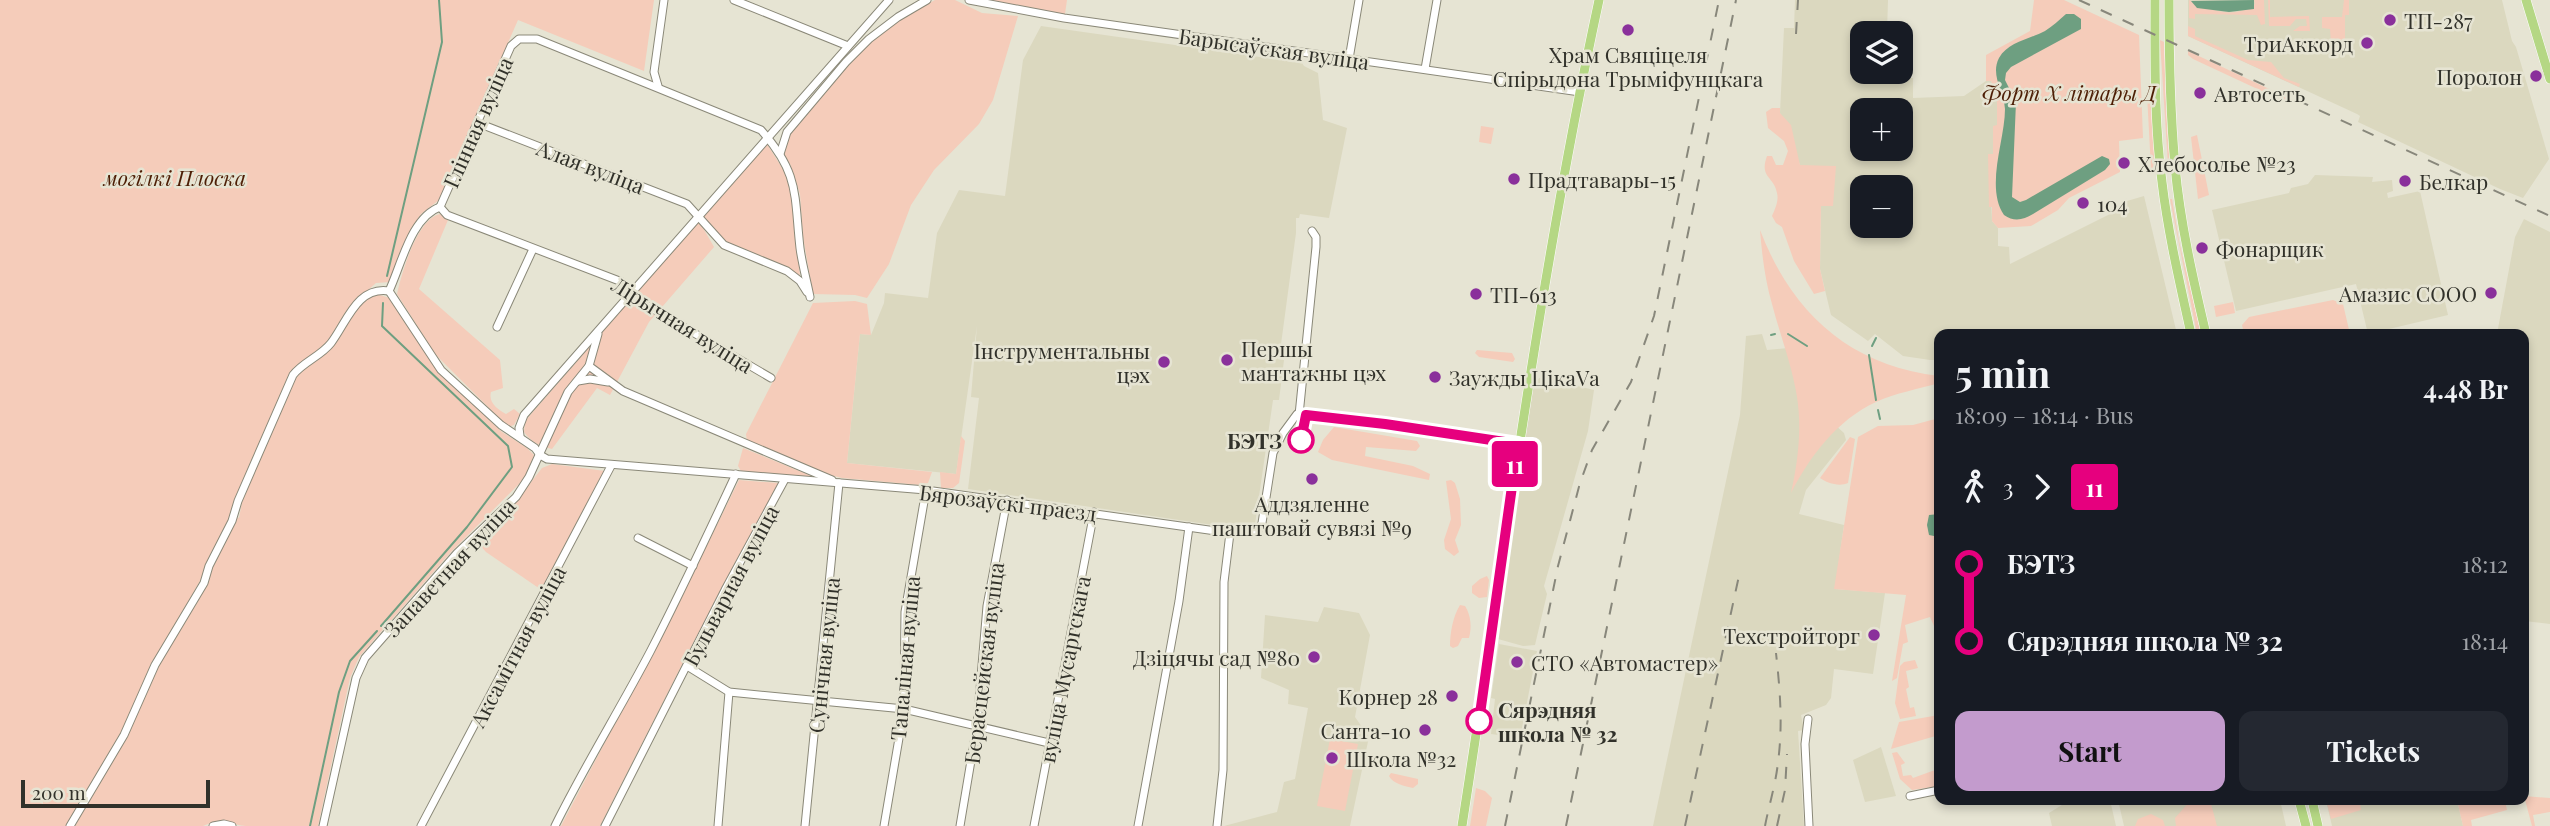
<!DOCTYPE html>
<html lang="en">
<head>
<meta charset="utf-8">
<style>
	body { margin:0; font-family:"Playfair Display",serif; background:#242831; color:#f1f3f6; height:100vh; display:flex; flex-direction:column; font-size:26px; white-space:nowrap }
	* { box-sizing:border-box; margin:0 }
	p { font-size:23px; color:#9ea1a6 }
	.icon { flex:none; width:38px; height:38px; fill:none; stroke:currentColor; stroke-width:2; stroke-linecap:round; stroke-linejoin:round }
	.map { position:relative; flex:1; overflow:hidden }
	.drawer { position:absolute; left:1934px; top:329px; width:595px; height:476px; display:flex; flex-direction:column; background:#171b24; border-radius:14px; box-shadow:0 4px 10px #0003 }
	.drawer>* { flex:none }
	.badge { padding:0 14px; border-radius:5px; font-size:24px; line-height:46px }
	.tools { position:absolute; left:1850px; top:21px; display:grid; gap:14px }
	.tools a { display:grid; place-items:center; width:63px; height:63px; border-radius:14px; background:#171b24; box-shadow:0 4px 10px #0003; font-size:35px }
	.scale { position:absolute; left:21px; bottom:18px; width:189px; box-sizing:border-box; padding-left:7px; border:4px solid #31312a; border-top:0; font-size:19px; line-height:24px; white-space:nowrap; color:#31312a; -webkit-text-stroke:5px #e6e4d3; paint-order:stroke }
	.map>.badge { position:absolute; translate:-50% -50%; box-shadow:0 0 0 4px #fff }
	.legs { display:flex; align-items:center; gap:10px; height:77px; padding:0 21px; font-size:23px }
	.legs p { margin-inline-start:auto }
	.overview { display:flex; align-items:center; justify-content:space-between; height:119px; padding:0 21px }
	h1 { font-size:38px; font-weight:700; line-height:52px }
	.primary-button { display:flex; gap:14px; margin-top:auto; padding:14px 21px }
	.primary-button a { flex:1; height:80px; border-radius:14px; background:#c39bcd; color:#111; font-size:28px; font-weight:700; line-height:80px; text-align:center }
	.primary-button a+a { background:#242831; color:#f1f3f6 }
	ul { padding:0 21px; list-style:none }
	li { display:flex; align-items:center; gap:24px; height:77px; font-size:26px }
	li i { display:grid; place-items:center; width:10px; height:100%; margin:0 9px; background:currentColor }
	li i::after { content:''; width:18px; height:18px; margin:-9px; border:5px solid; border-radius:50%; background:#171b24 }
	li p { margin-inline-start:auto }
	li:first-child i { background:linear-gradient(#0000 50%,currentColor 0) }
	li:last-child i { background:linear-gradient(currentColor 50%,#0000 0) }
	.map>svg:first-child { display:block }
</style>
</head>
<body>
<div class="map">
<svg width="2550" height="826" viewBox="0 0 2550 826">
	<rect width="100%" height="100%" fill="#e6e4d3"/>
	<g fill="#dbd8bf" fill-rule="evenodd">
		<path d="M 1795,0 L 1888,0 L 1887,33 L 1862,33 L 1862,72 L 1887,72 L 1887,77 L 1913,78 L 1913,98 L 1964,96 L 1986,81 L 1991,81 L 1997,96 L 1997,126 L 1993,126 L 1993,154 L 1989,154 L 1992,221 L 1998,228 L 1998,246 L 2009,247 L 2010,264 L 2112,213 L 2112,210 L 2127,201 L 2144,196 L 2177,334 L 1939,334 L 1939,360 L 1930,360 L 1903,356 L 1875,334 L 1868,341 L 1831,315 L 1820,269 L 1821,205 L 1800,165 L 1780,113 L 1784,28 L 1794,28 ZM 1862,110 L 1900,110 L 1900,149 L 1862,149 ZM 1862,187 L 1900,187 L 1900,226 L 1862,226 Z"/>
		<path d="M 2188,0 L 2502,0 L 2512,41 L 2516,47 L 2549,159 L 2523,198 L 2500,189 L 2358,122 L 2360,116 L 2357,114 L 2188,36 Z"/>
		<path d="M 1041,26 L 1302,63 L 1304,66 L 1318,73 L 1323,120 L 1347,128 L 1329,218 L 1300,214 L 1299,218 L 1296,218 L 1296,233 L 1279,359 L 1284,360 L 1279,400 L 1273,400 L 1254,531 L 968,489 L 979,398 L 971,397 L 977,326 L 956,474 L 847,463 L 860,334 L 871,335 L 884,303 L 885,293 L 928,298 L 937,233 L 959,190 L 1005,196 L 1023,60 Z"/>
		<path d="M 2315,175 L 2373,177 L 2372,182 L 2392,180 L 2393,191 L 2387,193 L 2388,198 L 2420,191 L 2448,315 L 2368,334 L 2356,284 L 2236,311 L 2212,210 L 2289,193 L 2291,188 L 2308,184 Z"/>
		<path d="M 2524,219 L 2550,232 L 2550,624 L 2524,621 L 2524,334 L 2497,334 L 2515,237 Z"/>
		<path d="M 1762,334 L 1767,350 L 1788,348 L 1804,397 L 1844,433 L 1846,440 L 1806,490 L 1799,514 L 1844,525 L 1835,589 L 1885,593 L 1873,674 L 1834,669 L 1831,698 L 1826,705 L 1801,715 L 1804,730 L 1798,731 L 1804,826 L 1653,826 L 1740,415 L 1746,336 Z"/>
		<path d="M 1541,377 L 1594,390 L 1588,431 L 1544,586 L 1547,594 L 1535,645 L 1523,646 L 1498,639 L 1532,383 Z"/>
		<path d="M 1324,607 L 1359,613 L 1370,635 L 1355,717 L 1369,737 L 1350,826 L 1224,826 L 1277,812 L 1284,782 L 1295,779 L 1308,708 L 1288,704 L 1289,690 L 1261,678 L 1265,615 L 1318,622 Z"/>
		<path d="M 1499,644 L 1537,651 L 1520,738 L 1491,734 L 1495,699 L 1491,698 Z"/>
		<path d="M 1881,747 L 1896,796 L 1865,802 L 1853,760 Z"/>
		<path d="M 2070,800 L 2110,800 L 2116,826 L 2052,826 L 2049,813 Z"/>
		<path d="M 2118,800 L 2280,800 L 2286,826 L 2124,826 Z"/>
		<path d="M 2326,800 L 2457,800 L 2463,826 L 2332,826 Z"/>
	</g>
	<g fill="#f5ccba">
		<path d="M 0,0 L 654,0 L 644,71 L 518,20 L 439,200 L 421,214 L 413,226 L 390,282 L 376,283 L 358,299 L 347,310 L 326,344 L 291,371 L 238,494 L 231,514 L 239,518 L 243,497 L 295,377 C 305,367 321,359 330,349 C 347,330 352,306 376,294 L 390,298 L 441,375 L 502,432 L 527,448 L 534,455 L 525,478 L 451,552 L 359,657 L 350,678 L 318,826 C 295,826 270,826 246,826 C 226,824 225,817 203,826 L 75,826 L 126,737 L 158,665 L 197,603 L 209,578 L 204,574 L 172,630 L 123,731 L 67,826 L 0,826 Z"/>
		<path d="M 935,0 L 955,0 L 982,13 L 1018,16 L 993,100 L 979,124 L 934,170 L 911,205 L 889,264 L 867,298 L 855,295 L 813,294 L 803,237 L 800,194 L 790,164 L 784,155 L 785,143 L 791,131 L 871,40 L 904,17 Z"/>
		<path d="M 984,0 L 1067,0 L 1065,14 Z"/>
		<path d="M 2034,0 L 2064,0 L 2139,35 L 2143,138 L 2119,141 L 2120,172 L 2069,198 L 2058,210 L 2031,226 L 1998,228 L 1992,221 L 1992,207 L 1989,207 L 1988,154 L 1993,154 L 1993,126 L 1997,125 L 1997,96 L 1991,81 L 1986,81 L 1986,55 L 2030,31 Z"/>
		<path d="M 2189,0 C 2210,10 2233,20 2255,4 L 2254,0 L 2264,0 L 2265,24 L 2261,25 L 2257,15 L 2195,14 L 2195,19 L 2189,18 Z"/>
		<path d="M 2268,0 L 2270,0 L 2270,17 L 2309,16 L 2310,31 L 2293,31 L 2300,26 L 2307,26 L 2306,19 L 2296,19 L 2290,26 L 2269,26 Z"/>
		<path d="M 2344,0 L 2349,0 L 2349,15 L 2345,15 L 2345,41 L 2331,42 L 2330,29 L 2322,28 L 2322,17 L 2342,17 Z"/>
		<path d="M 2188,26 L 2195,29 L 2195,36 L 2248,60 L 2271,62 L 2284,78 L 2300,84 L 2299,87 L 2188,36 Z"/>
		<path d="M 2160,40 L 2164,42 L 2170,165 L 2168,165 Z"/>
		<path d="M 2188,52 L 2188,51 L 2295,101 L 2281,100 L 2193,59 L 2188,55 Z"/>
		<path d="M 2147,94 L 2151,95 L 2155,168 L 2151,169 Z"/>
		<path d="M 1772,108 L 1780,108 L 1780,113 L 1791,125 L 1800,165 L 1836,166 L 1833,206 L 1821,206 L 1820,269 L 1825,291 L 1814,294 L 1794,261 L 1782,227 L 1776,223 L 1772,216 C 1775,209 1779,201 1777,193 C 1774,176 1759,178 1767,156 L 1772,156 L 1776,165 L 1783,165 L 1788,151 L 1784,141 L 1768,128 L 1766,112 Z"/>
		<path d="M 1481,126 L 1494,128 L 1491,144 L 1479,142 Z"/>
		<path d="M 2197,135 L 2209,195 L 2198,199 L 2191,137 Z"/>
		<path d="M 767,144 L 786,174 L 791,193 L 800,276 L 787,268 L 724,241 L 703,216 Z"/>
		<path d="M 2170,199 L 2172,199 L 2179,241 L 2201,334 L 2197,334 Z"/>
		<path d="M 440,214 L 448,220 L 419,289 L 500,360 L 503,388 L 491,392 C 488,403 498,409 506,414 L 514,409 L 520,414 L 514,425 L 508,427 L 435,354 L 397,294 C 402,272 417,219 440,214 Z"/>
		<path d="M 699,221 L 714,247 L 649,322 L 610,395 L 597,388 L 552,449 C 540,446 531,442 524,432 L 525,421 Z"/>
		<path d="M 1760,230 C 1792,313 1849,365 1939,376 L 1939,383 C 1918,389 1896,393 1876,402 C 1837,420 1810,456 1791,493 C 1798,461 1802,429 1797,397 C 1792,365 1780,335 1772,304 C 1765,280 1762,255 1760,230 Z"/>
		<path d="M 2333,300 L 2343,304 L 2350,334 L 2244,334 L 2242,325 L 2249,317 Z"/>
		<path d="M 855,301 L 867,304 L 871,335 L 860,334 L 847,463 L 932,472 L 928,483 L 920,485 L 842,478 L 826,474 L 747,441 L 746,434 L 813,303 Z"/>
		<path d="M 2233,302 L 2235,313 L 2216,317 L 2214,306 Z"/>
		<path d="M 1477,350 L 1512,353 L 1515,359 L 1513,362 L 1479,357 L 1475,353 Z"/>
		<path d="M 1939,418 L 1939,625 L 1934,626 L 1930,617 L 1905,625 L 1908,642 L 1903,644 L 1897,678 L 1892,681 L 1906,595 L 1834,589 L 1858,437 L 1878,426 L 1913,425 Z"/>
		<path d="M 1334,427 L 1417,441 L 1420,446 L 1416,451 L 1366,447 L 1365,456 L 1413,466 L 1430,474 L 1429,480 L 1332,460 L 1318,452 L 1323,440 Z"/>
		<path d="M 961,436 L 965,441 L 959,483 L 953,488 L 941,488 L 940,472 L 956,474 Z"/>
		<path d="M 1850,437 L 1855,439 L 1848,483 C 1839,487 1827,483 1820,478 Z"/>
		<path d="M 743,448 L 814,477 L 741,471 L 738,466 Z"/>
		<path d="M 552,464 L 605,471 L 543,591 L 486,552 L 478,543 L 478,538 L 511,508 L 542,468 Z"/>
		<path d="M 739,480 L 779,483 L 691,647 L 600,826 L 561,826 L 688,584 Z"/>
		<path d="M 1451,480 L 1455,483 L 1460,499 L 1461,525 L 1455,540 L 1459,552 L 1454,556 L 1445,549 L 1444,540 L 1451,519 L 1446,481 Z"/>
		<path d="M 1487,576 L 1489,580 L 1487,597 L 1479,598 L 1472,593 L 1472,586 L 1480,579 Z"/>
		<path d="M 1460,605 L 1465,606 C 1471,615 1472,628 1469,638 L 1462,638 L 1458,646 L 1453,648 L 1450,646 C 1450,633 1453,616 1460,605 Z"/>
		<path d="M 1915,660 L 1918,668 L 1906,671 L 1909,687 L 1906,689 L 1910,708 L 1914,707 L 1916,716 L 1900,719 L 1895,703 L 1900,666 L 1904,662 Z"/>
		<path d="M 1939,715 L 1939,735 L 1891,749 L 1899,722 Z"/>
		<path d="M 1330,739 L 1358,744 L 1345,811 L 1317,806 Z"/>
		<path d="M 1897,752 L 1905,763 L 1901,765 L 1903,776 L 1911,775 L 1913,778 L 1935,770 L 1936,772 L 1939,772 L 1939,786 L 1912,790 L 1900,779 L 1892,753 Z"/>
		<path d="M 1391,773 L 1418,779 L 1418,784 L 1413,788 C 1405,786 1393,784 1389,776 Z"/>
		<path d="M 1476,788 L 1485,791 L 1492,798 L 1486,826 L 1470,826 Z"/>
		<path d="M 2524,796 L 2550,798 L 2550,812 L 2533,815 L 2535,826 L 2532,826 Z"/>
		<path d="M 2191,800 L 2210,800 L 2217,826 L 2176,826 L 2175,818 Z"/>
		<path d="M 2326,800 L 2366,800 L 2360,802 L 2361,810 L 2331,819 Z"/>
		<path d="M 2457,800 L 2510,800 L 2505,801 L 2507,810 L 2471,820 L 2472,826 L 2463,826 Z"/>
		<path d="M 2151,814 L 2163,820 L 2165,826 L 2135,826 L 2138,819 Z"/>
	</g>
	<g fill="#6e9f81">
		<path d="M 2254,0 L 2254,9 L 2229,12 L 2197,8 L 2191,1 Z"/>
		<path d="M 2066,14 L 2074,14 L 2081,19 L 2081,29 L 2011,67 L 2006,73 L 2005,80 L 2016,102 L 2012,197 L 2020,202 L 2026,200 L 2102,156 L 2109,159 L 2110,164 L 2105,170 L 2033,214 C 2023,220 2014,222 2004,215 C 1985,187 2005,140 2005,109 C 2004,92 1990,75 1999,58 C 2008,42 2030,39 2045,31 C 2053,26 2059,20 2066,14 Z"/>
		<path d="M 1939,514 L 1939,537 L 1929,535 L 1927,525 L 1929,515 Z"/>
	</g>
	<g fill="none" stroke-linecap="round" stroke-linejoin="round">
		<g stroke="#6e9f81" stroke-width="2">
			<path d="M 387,276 L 442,42 L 439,0"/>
			<path d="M 1788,334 L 1807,346"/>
			<path d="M 1771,335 L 1775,334"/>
			<path d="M 1872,346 L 1876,338"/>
			<path d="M 1869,355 L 1876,400"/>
			<path d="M 1878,410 L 1880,419"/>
			<path d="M 381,626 L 467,527 L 512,467 L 508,446 L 382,326 L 383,303"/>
			<path d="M 310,826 L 339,692 L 350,661 L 377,631"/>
		</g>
		<defs>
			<g id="minor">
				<path d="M 734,0 L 848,46"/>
				<path d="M 969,0 L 1064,18 L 1580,92"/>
				<path d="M 1349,59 L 1359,0"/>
				<path d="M 1425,69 L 1437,0"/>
				<path d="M 658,86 L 654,72 L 664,0"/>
				<path d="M 478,123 L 687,204 L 724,245 L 787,271 L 800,281 L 807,292"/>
				<path d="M 780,154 L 787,132 L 846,62 L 869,39 L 898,17 L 927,0"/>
				<path d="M 440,207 L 511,46 L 519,39 L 537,39 L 761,130 C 800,174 794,195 800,248 C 802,264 807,281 810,297"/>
				<path d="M 440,207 L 447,215 L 622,282 L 638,300 L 653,309 L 771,378"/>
				<path d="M 389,291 L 441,370 L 501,425 L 535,448 L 540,455 L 547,459 L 926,490 L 1230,533 L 1256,533 L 1262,523 L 1273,453 L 1283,433 L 1297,414 L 1299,415"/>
				<path d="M 497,327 L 533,249"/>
				<path d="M 598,334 L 589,366 L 623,391 L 832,480"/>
				<path d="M 578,381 L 590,379 L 608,382"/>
				<path d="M 1299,415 L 1385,424 L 1518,445"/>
				<path d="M 1299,415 L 1316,247 L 1316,237 L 1312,231"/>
				<path d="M 520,436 L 519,428 L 524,415 L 889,0"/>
				<path d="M 638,538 L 693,566"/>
				<path d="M 687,666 L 729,692 L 904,709 L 1049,743"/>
				<path d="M 1808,719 L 1805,744 L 1809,826"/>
				<path d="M 1910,796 L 1939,790"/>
				<path d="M 70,826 L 124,735 L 155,665 L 204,583 L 209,566 L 232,521 L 238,501 L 293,375 C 303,362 321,356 331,343 C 347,322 357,286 389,291 C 401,266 411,217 440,207"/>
				<path d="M 213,826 L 224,824 L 232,826"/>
				<path d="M 323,826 L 356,678 L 365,658 L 457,553 L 516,497 L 529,477 L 568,392 L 589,366"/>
				<path d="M 421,826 L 611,466"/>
				<path d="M 555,826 C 584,767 619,711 650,652 C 680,594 708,534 736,474"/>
				<path d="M 605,826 L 725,590 L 785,479"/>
				<path d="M 718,826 L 729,692"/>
				<path d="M 805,826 L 839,483"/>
				<path d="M 884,826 L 904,709 L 905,612 L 926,490"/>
				<path d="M 960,826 L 977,725 L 987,606 L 1007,500"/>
				<path d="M 1034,826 L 1094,512"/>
				<path d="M 1138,826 L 1179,601 L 1189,527"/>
				<path d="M 1217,826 L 1223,770 L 1224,582 L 1230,533"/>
			</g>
			<g id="major">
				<path d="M 2155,0 C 2155,61 2154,121 2162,182 C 2168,233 2180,284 2191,334"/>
				<path d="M 2169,0 C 2169,55 2170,111 2175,166 C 2180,222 2193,279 2206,334"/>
				<path d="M 2526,0 L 2550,79"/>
				<path d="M 2299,800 L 2306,826"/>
				<path d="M 2312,800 L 2318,826"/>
				<path d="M 1462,826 C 1505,550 1540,273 1599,0"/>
			</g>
		</defs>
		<use href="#minor" stroke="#8a8878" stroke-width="9"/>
		<use href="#major" stroke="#fff" stroke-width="10"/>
		<use href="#minor" stroke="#fff" stroke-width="7"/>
		<use href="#major" stroke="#b5d784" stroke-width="9"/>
		<g stroke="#88877b" stroke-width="2" stroke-dasharray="12 12" stroke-linecap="butt">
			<path d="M 2079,0 L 2550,216"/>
			<path d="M 1796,34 L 1798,0"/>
			<path d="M 1505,826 L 1558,566 L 1580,483 L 1592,450 L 1631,382 L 1654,316 L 1719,0"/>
			<path d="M 1566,826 L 1736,0"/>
			<path d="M 1685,826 L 1740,571"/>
			<path d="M 1765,826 C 1769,805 1776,783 1778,762 C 1783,726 1780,689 1776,653"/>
			<path d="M 1777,826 L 1785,790 L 1787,754"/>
		</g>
	</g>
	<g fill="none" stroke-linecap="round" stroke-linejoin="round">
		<defs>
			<path id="line-1" d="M 1301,440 L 1306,415 L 1385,424 L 1518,444 L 1479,721"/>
		</defs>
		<use href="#line-1" stroke="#fff" stroke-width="16"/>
		<use href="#line-1" stroke="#e6007e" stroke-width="10"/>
	</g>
	<g fill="#8a309b" stroke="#e6e4d3" stroke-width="2.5">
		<circle cx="2390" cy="20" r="7"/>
		<circle cx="1628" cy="30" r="7"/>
		<circle cx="2367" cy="43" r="7"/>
		<circle cx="2536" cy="76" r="7"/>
		<circle cx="2200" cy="93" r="7"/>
		<circle cx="2124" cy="163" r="7"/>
		<circle cx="1514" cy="179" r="7"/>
		<circle cx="2405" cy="181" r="7"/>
		<circle cx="2083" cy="203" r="7"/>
		<circle cx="2202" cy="248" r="7"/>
		<circle cx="2491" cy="293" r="7"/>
		<circle cx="1476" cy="294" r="7"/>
		<circle cx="1227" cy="360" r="7"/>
		<circle cx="1164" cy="362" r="7"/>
		<circle cx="1435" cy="377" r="7"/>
		<circle cx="1312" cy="479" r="7"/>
		<circle cx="1874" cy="635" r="7"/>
		<circle cx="1314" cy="657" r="7"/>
		<circle cx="1517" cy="662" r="7"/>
		<circle cx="1452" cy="696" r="7"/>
		<circle cx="1425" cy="730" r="7"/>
		<circle cx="1332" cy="758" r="7"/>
	</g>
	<g fill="#fff" stroke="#e6007e" stroke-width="3.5">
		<circle cx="1301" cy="440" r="12"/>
		<circle cx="1479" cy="721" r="12"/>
	</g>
	<g text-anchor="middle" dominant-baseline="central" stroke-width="5" stroke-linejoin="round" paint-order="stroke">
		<g font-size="21" fill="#31312a" stroke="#e6e4d3" text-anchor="start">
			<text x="2404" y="20">ТП-287</text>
			<text x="2353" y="43" text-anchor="end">ТриАккорд</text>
			<text x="1628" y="54" text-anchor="middle">Храм Свяціцеля<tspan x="1628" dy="24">Спірыдона Трыміфунцкага</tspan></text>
			<text x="2522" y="76" text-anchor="end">Поролон</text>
			<text x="2214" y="93">Автосеть</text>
			<text x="2138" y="163">Хлебосолье №23</text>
			<text x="1528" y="179">Прадтавары-15</text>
			<text x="2419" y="181">Белкар</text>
			<text x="2097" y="203">104</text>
			<text x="2216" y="248">Фонарщик</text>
			<text x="2477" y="293" text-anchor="end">Амазис СООО</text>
			<text x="1490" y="294">ТП-613</text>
			<text x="1241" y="348">Першы<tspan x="1241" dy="24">мантажны цэх</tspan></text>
			<text x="1150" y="350" text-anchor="end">Інструментальны<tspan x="1150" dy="24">цэх</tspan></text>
			<text x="1449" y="377">Заужды ЦікаVа</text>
			<text x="1312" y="503" text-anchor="middle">Аддзяленне<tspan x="1312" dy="24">паштовай сувязі №9</tspan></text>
			<text x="1860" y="635" text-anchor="end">Техстройторг</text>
			<text x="1300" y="657" text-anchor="end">Дзіцячы сад №80</text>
			<text x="1531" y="662">СТО «Автомастер»</text>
			<text x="1438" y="696" text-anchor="end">Корнер 28</text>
			<text x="1411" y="730" text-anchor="end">Санта-10</text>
			<text x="1346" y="758">Школа №32</text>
		</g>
		<g font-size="21" fill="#31312a" stroke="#e6e4d3">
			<text transform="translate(1274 48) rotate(8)">Барысаўская вуліца</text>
			<text transform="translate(477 122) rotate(-66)">Глінная вуліца</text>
			<text transform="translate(591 166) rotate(21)">Алая вуліца</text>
			<text transform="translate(683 324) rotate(32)">Лірычная вуліца</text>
			<text transform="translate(1008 502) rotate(7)">Бярозаўскі праезд</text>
			<text transform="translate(449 567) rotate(-47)">Запаветная вуліца</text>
			<text transform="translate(730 585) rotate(-62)">Бульварная вуліца</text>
			<text transform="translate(517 646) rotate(-62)">Аксамітная вуліца</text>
			<text transform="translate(823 655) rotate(-84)">Сунічная вуліца</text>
			<text transform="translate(904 658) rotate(-85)">Тапаліная вуліца</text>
			<text transform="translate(983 663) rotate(-83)">Берасцейская вуліца</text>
			<text transform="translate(1064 669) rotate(-79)">вуліца Мусаргскага</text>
		</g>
		<g font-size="21" font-style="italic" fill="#4d1e05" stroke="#e6e4d3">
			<text x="2069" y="92">Форт X літары Д</text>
			<text x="175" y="177">могілкі Плоска</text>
		</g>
		<g font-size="21" font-weight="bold" fill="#31312a" stroke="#e6e4d3" text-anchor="end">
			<text x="1282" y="440">БЭТЗ</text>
			<text x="1498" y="709" text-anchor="start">Сярэдняя<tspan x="1498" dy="24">школа № 32</tspan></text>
		</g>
	</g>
</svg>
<div class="tools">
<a><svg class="icon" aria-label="layers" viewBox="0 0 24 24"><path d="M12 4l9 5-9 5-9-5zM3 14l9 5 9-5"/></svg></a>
<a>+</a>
<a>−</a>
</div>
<div class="scale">200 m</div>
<b class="badge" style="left:1515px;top:464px;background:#e6007e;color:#fff">11</b>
<section class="drawer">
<div class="overview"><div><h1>5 min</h1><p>18:09 – 18:14 · Bus</p></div><b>4.48 Br</b></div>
<div class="legs"><svg class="icon" aria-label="walk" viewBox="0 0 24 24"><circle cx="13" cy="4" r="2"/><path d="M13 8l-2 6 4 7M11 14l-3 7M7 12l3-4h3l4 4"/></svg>3<svg class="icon" aria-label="forward" viewBox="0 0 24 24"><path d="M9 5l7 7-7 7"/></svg><b class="badge" style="background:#e6007e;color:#fff">11</b></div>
<ul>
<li><i style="color:#e6007e"></i><b>БЭТЗ</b><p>18:12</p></li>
<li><i style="color:#e6007e"></i><b>Сярэдняя школа № 32</b><p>18:14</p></li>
</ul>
<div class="primary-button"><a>Start</a><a>Tickets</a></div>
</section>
</div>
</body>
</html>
